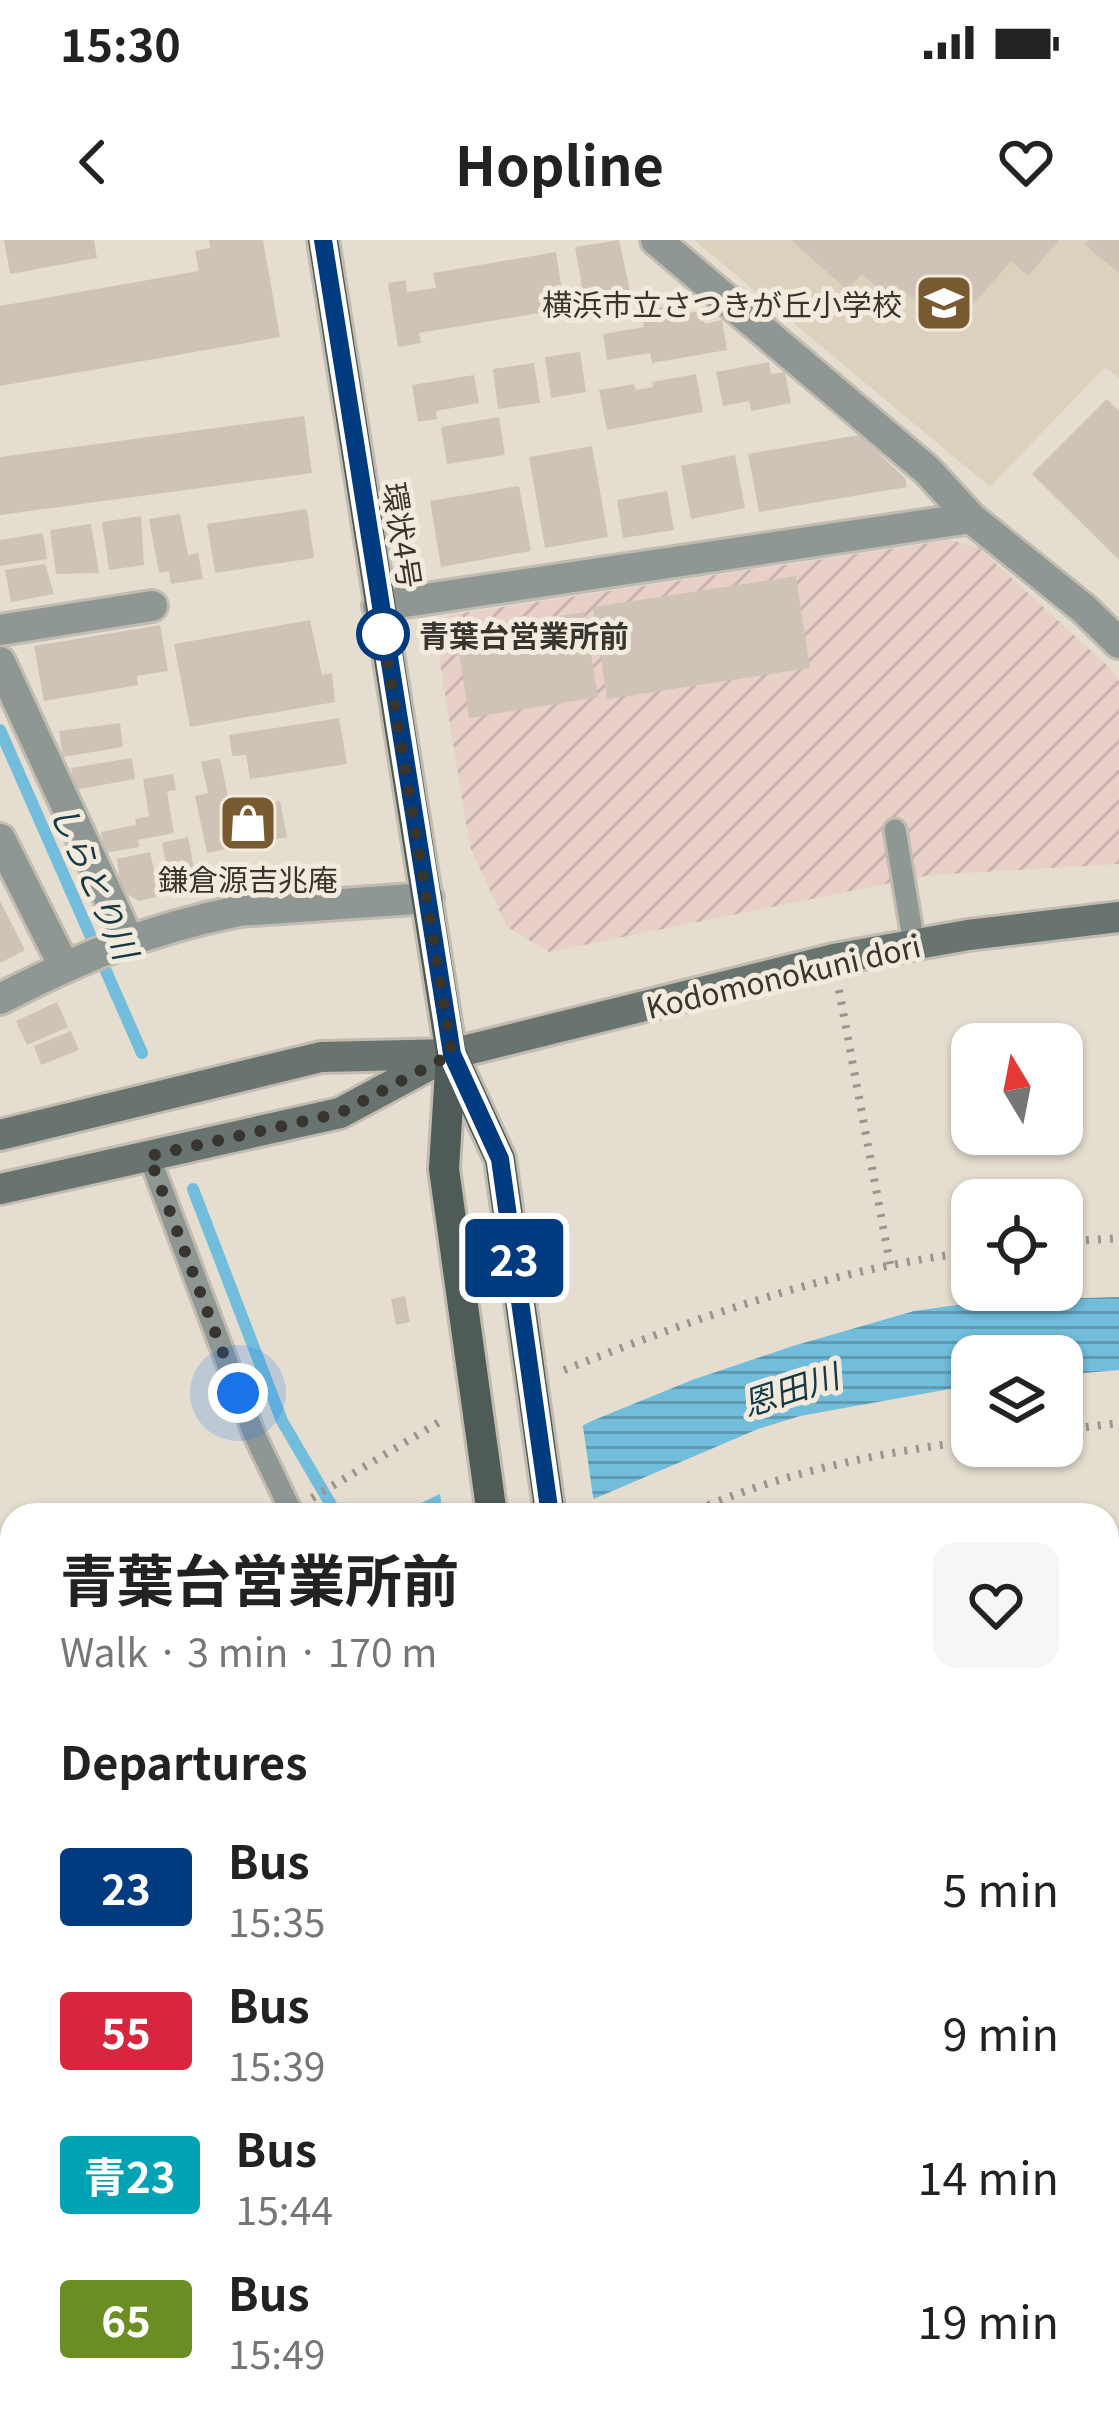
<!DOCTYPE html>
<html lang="en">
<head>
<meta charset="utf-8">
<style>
	body { margin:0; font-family:Georgia,"Noto Sans JP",serif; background:#f6f6f6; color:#222; height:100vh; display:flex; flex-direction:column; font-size:45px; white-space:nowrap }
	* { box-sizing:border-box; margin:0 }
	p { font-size:39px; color:#767676 }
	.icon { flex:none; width:66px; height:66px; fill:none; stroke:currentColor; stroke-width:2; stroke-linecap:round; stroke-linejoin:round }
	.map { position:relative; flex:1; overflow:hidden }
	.sheet { position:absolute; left:0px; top:1263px; width:1119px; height:915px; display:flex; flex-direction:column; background:#fff; border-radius:36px 36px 0 0; box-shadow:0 3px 9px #0004 }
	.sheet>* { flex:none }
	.badge { padding:0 24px; border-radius:9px; font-size:42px; line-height:78px }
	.needle { width:78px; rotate:350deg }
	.buttons { position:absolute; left:951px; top:783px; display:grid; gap:24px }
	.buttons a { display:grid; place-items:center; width:132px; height:132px; border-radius:24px; background:#fff; box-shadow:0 3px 9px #0004; font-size:60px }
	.you { position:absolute; width:60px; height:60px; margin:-30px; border:9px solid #fff; border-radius:50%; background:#1a73e8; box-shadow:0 0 0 18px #1a73e833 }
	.map>.badge { position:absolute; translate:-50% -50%; box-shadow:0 0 0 6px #fff }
	h2 { padding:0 60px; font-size:45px; line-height:108px }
	.round { display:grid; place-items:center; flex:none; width:126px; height:126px; border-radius:24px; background:#f6f6f6 }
	.overview { display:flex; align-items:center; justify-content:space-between; height:204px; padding:0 60px }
	h1 { font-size:57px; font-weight:700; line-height:90px }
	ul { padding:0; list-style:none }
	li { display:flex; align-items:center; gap:36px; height:144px; padding:0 60px }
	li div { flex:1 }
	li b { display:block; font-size:45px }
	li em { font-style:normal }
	li .badge { min-width:132px; font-weight:700; text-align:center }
	.status { display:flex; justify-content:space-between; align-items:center; height:84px; padding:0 60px; background:#fff; direction:ltr }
	.status svg { height:33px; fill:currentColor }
	header { display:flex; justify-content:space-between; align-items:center; height:156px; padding:0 60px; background:#fff; font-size:54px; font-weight:700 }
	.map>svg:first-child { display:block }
</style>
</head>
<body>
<div class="status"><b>15:30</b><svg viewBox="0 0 49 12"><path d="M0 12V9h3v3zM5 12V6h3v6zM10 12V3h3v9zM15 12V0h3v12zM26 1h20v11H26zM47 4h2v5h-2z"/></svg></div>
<header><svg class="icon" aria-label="back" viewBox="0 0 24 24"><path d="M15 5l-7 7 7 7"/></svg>Hopline<svg class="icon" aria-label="heart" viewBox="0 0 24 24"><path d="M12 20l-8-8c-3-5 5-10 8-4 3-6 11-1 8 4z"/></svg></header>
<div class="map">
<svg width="1119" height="2177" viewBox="0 0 1119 2177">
	<defs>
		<pattern id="industrial-furrows" width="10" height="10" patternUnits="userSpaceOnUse" patternTransform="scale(3)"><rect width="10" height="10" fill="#e8cfc8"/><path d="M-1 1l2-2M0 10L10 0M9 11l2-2" fill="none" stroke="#c8b2ac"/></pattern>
		<pattern id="water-rules" width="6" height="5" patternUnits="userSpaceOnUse" patternTransform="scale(3)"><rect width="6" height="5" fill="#71bddb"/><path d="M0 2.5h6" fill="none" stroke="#5e9ab2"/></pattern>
	</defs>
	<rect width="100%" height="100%" fill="#e5ded0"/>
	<path fill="#dcd1bc" d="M 694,0 L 1119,0 L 1119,138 L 1105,127 L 990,247 Z"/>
	<path fill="url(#industrial-furrows)" d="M 950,300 L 979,308 L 1112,430 L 1119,442 L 1119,624 L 930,635 L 549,712 L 507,687 L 470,607 L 435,392 L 449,375 Z"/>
	<path fill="url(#water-rules)" d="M 1119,1057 L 1119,1130 L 1062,1135 L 1062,1116 L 972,1116 L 972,1145 L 800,1176 L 758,1189 L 556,1275 L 396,1275 L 594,1180 L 692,1140 L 793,1106 L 914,1071 L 986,1061 Z"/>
	<path fill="#e5ded0" d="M 582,1179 L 594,1264 L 571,1275 L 443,1275 L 439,1246 Z"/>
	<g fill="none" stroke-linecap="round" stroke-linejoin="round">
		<g stroke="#71bddb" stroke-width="12">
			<path d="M 0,490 L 142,813"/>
			<path d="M 193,949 L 282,1181 L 337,1275"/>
		</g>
	</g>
	<g fill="#cfc3b8">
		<path d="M 4,0 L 94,0 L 97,18 L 10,34 Z"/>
		<path d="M 209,0 L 263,0 L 280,97 L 0,146 L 0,66 L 199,31 L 195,11 L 210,8 Z"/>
		<path d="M 619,0 L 631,55 L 585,63 L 575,7 Z"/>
		<path d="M 791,0 L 1059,0 L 1028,36 L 1011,21 L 968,70 L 944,54 L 928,70 L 902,50 L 888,58 L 862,34 L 847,50 Z"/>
		<path d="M 1089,0 L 1119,0 L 1119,33 L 1085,5 Z"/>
		<path d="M 556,12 L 565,69 L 419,93 L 421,103 L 398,107 L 388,43 L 406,40 L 407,52 L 436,48 L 433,33 Z"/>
		<path d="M 680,64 L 682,74 L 702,71 L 705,84 L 722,80 L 727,110 L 652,123 L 650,113 L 607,120 L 603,94 L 644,87 L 641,71 Z"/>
		<path d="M 580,112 L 586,152 L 551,158 L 545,117 Z"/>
		<path d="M 769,122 L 771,134 L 785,132 L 791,163 L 751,171 L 749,161 L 723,166 L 716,132 Z"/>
		<path d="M 534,123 L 540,163 L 498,169 L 493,129 Z"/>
		<path d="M 696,134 L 703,172 L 607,190 L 599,150 L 634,144 L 636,150 L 653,147 L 652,142 Z"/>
		<path d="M 474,135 L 479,163 L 436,171 L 437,179 L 418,182 L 412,145 Z"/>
		<path d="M 1107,159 L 1119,171 L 1119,320 L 1032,234 Z"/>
		<path d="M 304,176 L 312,233 L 0,275 L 0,217 Z"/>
		<path d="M 499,177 L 505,215 L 447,224 L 441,187 Z"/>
		<path d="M 859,195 L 905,238 L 907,247 L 759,272 L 748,214 Z"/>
		<path d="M 592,206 L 608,297 L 545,308 L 529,217 Z"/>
		<path d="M 735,215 L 745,268 L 691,279 L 681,226 Z"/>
		<path d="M 519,246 L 531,311 L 441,327 L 430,261 Z"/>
		<path d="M 667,251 L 674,290 L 623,298 L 617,260 Z"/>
		<path d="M 307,269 L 314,318 L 215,333 L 207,284 Z"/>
		<path d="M 180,274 L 188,315 L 198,313 L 203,339 L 171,344 L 169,331 L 159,333 L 149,279 Z"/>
		<path d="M 141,276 L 144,325 L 109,330 L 102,282 Z"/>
		<path d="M 91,284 L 99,333 L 56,334 L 50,290 Z"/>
		<path d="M 43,293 L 47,319 L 0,326 L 0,300 Z"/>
		<path d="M 45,324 L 54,354 L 11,362 L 5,330 Z"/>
		<path d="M 796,336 L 810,428 L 607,459 L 593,367 Z"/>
		<path d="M 584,372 L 598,457 L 469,478 L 456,393 Z"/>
		<path d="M 310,380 L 322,435 L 332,433 L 335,462 L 190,487 L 174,404 Z"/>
		<path d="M 160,385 L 168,431 L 137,436 L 138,445 L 44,461 L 34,406 Z"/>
		<path d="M 339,478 L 347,524 L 250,539 L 246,515 L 232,516 L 229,495 Z"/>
		<path d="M 120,483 L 123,507 L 63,517 L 59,491 Z"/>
		<path d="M 132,518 L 135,539 L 75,550 L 71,528 Z"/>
		<path d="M 220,518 L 231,571 L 280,561 L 287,597 L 207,613 L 195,556 L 208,553 L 201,522 Z"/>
		<path d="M 173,534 L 176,550 L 167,551 L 174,593 L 138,600 L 139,607 L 105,613 L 101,592 L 136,585 L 135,579 L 149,576 L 143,539 Z"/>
		<path d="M 188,597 L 196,640 L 170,644 L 162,603 Z"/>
		<path d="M 150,612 L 160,656 L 139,661 L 121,651 L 117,619 Z"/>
		<path d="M 0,661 L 25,710 L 0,723 Z"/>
		<path d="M 57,762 L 68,787 L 27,805 L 16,781 Z"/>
		<path d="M 71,791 L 79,810 L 41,825 L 34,806 Z"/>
		<path d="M 405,1056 L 410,1082 L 396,1085 L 391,1059 Z"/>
	</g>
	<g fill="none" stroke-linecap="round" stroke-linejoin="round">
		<defs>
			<g id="lane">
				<path d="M 895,590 L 914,704"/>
				<path d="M 149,916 L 254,1194 L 291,1271 L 285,1275"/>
				<path d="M 0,1433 L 12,1452"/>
			</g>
			<g id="street">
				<path d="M 656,0 L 927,230 L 971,278 L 1084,369 L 1119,403"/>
				<path d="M 378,366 L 971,278"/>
				<path d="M 0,390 L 152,366"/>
				<path d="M 0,422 L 128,699"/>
				<path d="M 0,599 L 64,726"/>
				<path d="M 0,759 C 82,717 148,689 239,671 L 428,658"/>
				<path d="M 1107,1828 L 1119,1833"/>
				<path d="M 0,2149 L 12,2141"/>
				<path d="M 647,2166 L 682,2177"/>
				<path d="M 471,2177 L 497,2166"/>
				<path d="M 813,2177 L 835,2166"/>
			</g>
			<g id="secondary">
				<path d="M 0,895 L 321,817 L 451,814 L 834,719 L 968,695 L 1119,677"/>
				<path d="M 0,949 L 340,873 L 446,816"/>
			</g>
			<g id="primary">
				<path d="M 323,0 L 451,814 L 444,929 L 492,1275"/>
				<path d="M 454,819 L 500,919 L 550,1275"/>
				<path d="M 876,2166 L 881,2177"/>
				<path d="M 951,2166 L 956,2177"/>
			</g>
			<g id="highway">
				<path d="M 1107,1561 L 1119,1554"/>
				<path d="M 1107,1669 L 1119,1661"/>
				<path d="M 151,2177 L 168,2166"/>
				<path d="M 319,2177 L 336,2166"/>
			</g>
		</defs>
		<use href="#lane" stroke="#c2bcb0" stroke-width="27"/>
		<use href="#street" stroke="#c2bcb0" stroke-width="36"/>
		<use href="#secondary" stroke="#c2bcb0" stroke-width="36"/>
		<use href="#primary" stroke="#c2bcb0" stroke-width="36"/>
		<use href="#highway" stroke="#c2bcb0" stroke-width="42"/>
		<g stroke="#9b958b" stroke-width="8" stroke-dasharray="3 9" stroke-linecap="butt">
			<path d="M 839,750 L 890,1024"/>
			<path d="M 1062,1002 L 1119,998"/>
			<path d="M 564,1130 C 697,1078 830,1029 972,1012"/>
			<path d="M 1062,1190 L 1119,1183"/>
			<path d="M 312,1258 L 441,1181"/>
			<path d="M 686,1275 C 776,1234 874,1213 972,1201"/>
			<path d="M 1107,1480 L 1119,1472"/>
			<path d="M 0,1672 L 12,1664"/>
			<path d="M 0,2093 L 11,2108"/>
		</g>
		<use href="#lane" stroke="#8f9794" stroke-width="21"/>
		<use href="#street" stroke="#8f9794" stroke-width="30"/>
		<use href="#secondary" stroke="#697470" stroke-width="30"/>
		<use href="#primary" stroke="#4f5b57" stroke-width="30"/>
		<use href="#highway" stroke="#384742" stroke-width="36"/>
	</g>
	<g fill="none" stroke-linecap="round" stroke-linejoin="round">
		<defs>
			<path id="line" d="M 323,0 L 452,814 L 500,919 L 550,1275"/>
		</defs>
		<use href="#line" stroke="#fff" stroke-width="27"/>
		<use href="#line" stroke="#003b80" stroke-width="18"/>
		<path stroke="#38352f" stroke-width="12" stroke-dasharray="0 21.6" d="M 238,1153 L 149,916 L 340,873 L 452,814 L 383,394"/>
	</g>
	<defs>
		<symbol id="school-square" viewBox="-11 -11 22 22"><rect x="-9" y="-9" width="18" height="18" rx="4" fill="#7a5a30" stroke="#f2ebdd"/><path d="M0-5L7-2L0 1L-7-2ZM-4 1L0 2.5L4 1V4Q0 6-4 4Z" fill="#fff"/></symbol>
		<symbol id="shop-square" viewBox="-11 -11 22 22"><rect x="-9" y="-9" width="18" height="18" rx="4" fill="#7a5a30" stroke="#f2ebdd"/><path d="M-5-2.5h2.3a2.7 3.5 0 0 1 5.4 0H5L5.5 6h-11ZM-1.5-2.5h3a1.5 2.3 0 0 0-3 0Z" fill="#fff"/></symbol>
	</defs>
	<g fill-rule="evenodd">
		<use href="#school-square" x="911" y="30" width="66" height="66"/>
		<use href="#shop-square" x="215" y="550" width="66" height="66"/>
	</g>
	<circle fill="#fff" stroke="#003b80" stroke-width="6" cx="383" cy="394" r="24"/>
	<g text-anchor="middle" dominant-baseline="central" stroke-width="10" stroke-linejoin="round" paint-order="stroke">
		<g font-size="30" fill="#38352f" stroke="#f2ebdd" text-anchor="end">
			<text x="902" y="63">横浜市立さつきが丘小学校</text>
			<text x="248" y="638" text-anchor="middle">鎌倉源吉兆庵</text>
		</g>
		<g font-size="30" fill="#38352f" stroke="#f2ebdd">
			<text transform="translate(404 295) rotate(81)">環状4号</text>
			<text transform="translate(783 735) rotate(-13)">Kodomonokuni dori</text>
		</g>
		<g font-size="30" font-weight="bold" fill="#38352f" stroke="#f2ebdd" text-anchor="start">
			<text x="419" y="394">青葉台営業所前</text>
		</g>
		<g font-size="33" font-style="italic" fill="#153945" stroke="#f2ebdd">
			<text transform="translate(96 641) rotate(66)">しらとり川</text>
			<text transform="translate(790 1148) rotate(-18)">恩田川</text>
		</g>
	</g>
</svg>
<div class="buttons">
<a><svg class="needle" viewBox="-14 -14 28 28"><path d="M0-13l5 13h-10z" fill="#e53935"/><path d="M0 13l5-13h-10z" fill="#767676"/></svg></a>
<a><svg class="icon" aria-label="locate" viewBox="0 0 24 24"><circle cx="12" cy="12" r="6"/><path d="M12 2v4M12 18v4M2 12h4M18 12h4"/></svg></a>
<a><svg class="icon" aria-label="layers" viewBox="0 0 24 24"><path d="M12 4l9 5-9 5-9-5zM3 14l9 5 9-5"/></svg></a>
</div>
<div class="you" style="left:238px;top:1153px"></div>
<b class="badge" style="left:514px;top:1018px;background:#003b80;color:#fff">23</b>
<section class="sheet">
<div class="overview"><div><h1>青葉台営業所前</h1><p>Walk · 3 min · 170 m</p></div><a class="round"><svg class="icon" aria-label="heart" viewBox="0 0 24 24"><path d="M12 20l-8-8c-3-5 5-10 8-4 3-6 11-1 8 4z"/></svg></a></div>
<h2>Departures</h2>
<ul>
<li><span class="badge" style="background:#003b80;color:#fff">23</span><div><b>Bus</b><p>15:35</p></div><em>5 min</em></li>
<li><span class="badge" style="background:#d7263d;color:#fff">55</span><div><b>Bus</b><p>15:39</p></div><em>9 min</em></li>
<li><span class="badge" style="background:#00a3b4;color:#fff">青23</span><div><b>Bus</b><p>15:44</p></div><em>14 min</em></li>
<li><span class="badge" style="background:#6b8e23;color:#fff">65</span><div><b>Bus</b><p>15:49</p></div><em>19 min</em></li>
</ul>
</section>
</div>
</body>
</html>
